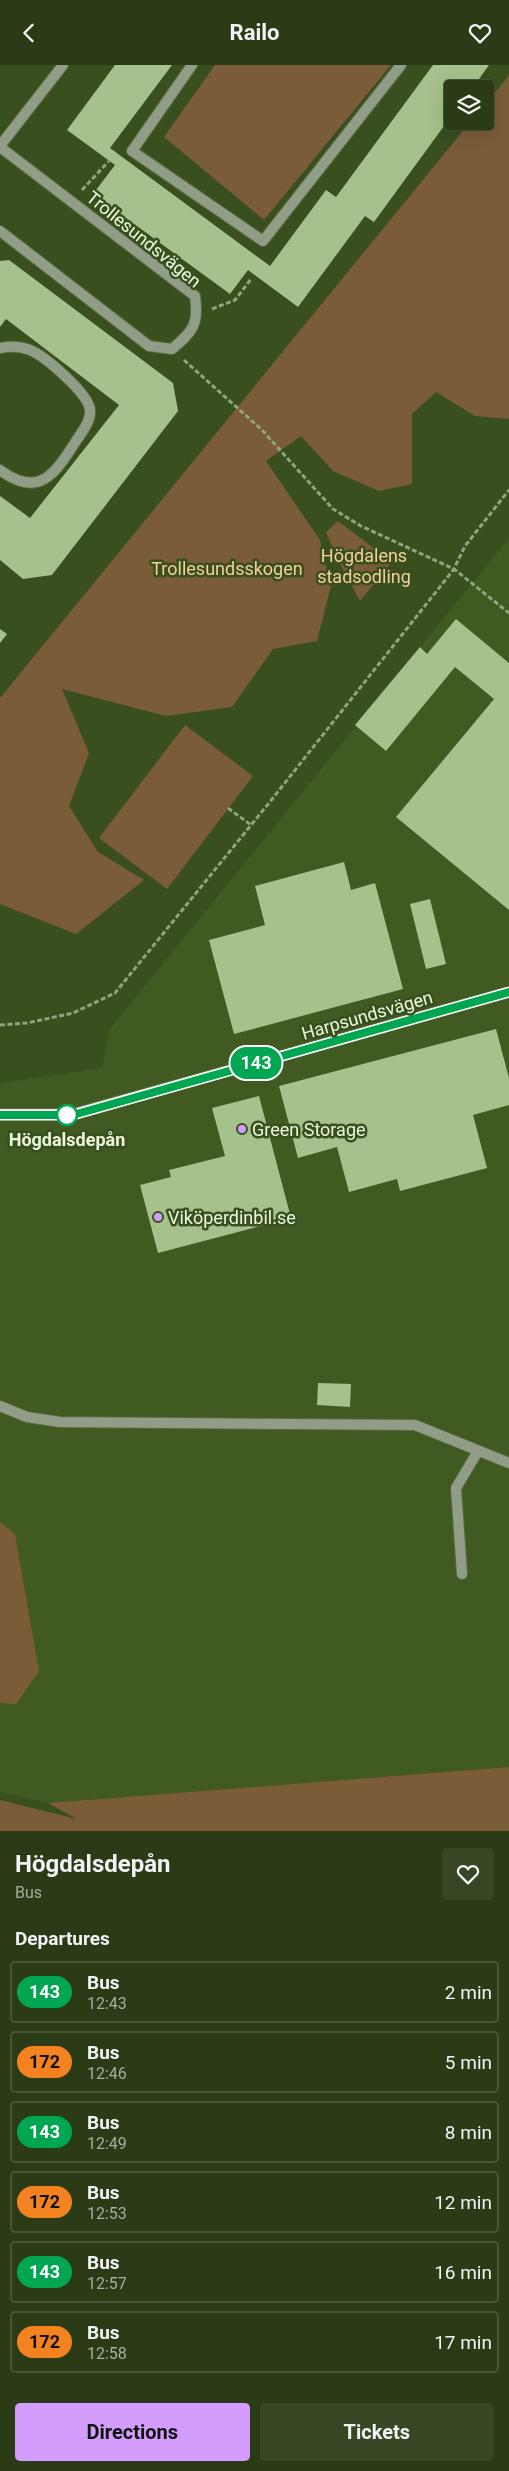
<!DOCTYPE html>
<html lang="en">
<head>
<meta charset="utf-8">
<style>
	body { margin:0; font-family:Roboto,sans-serif; background:#374623; color:#f1f3f6; height:100vh; display:flex; flex-direction:column; font-size:19px; white-space:nowrap }
	* { box-sizing:border-box; margin:0 }
	p { font-size:16px; color:#a6ada1 }
	.icon { flex:none; width:28px; height:28px; fill:none; stroke:currentColor; stroke-width:2; stroke-linecap:round; stroke-linejoin:round }
	.map { position:relative; height:1766px; overflow:hidden }
	.side { display:flex; flex-direction:column; background:#2b3b16; flex:1 }
	.side>* { flex:none }
	.badge { padding:0 10px; border-radius:16px; font-size:18px; line-height:32px }
	.buttons { position:absolute; left:444px; top:15px; display:grid; gap:10px }
	.buttons a { display:grid; place-items:center; width:50px; height:50px; border-radius:5px; background:#2b3b16; box-shadow:0 5px 20px #0002,0 0 0 1px #475535; font-size:25px }
	.map>.badge { position:absolute; translate:-50% -50%; box-shadow:0 0 0 2px #fff }
	h2 { padding:0 15px; font-size:19px; line-height:45px }
	.round { display:grid; place-items:center; flex:none; width:52px; height:52px; border-radius:5px; background:#374623 }
	.headline { display:flex; align-items:center; justify-content:space-between; height:85px; padding:0 15px }
	h1 { font-size:24px; font-weight:700; line-height:38px }
	.cta { display:flex; gap:10px; margin-top:auto; padding:10px 15px }
	.cta a { flex:1; height:58px; border-radius:5px; background:#d49cfc; color:#111; font-size:20px; font-weight:700; line-height:58px; text-align:center }
	.cta a+a { background:#374623; color:#f1f3f6 }
	ul { padding:0; list-style:none }
	li { display:flex; align-items:center; gap:15px; height:62px; margin:0 10px 8px; padding:0 5px; border:2px solid #475535; border-radius:5px }
	li div { flex:1 }
	li b { display:block; font-size:19px }
	li em { font-style:normal }
	li .badge { min-width:55px; font-weight:700; text-align:center }
	header { display:flex; justify-content:space-between; align-items:center; height:65px; padding:0 15px; background:#2b3b16; font-size:22px; font-weight:700 }
	.map>svg:first-child { display:block }
</style>
</head>
<body>
<header><svg class="icon" aria-label="back" viewBox="0 0 24 24"><path d="M15 5l-7 7 7 7"/></svg>Railo<svg class="icon" aria-label="heart" viewBox="0 0 24 24"><path d="M12 20l-8-8c-3-5 5-10 8-4 3-6 11-1 8 4z"/></svg></header>
<div class="map">
<svg width="509" height="1766" viewBox="0 0 509 1766">
	<rect width="100%" height="100%" fill="#394f1e"/>
	<path fill="#405a21" d="M 509,473 L 509,1702 L 48,1738 L 0,1727 L 0,1018 L 102,1003 L 109,965 Z"/>
	<g fill="#7a5c39">
		<path d="M 215,0 L 391,0 L 264,155 L 164,72 Z"/>
		<path d="M 509,10 L 509,354 L 475,351 L 436,327 L 412,349 L 412,419 L 379,426 L 333,406 L 301,371 L 266,396 L 320,475 L 331,521 L 317,576 L 273,584 L 232,642 L 166,651 L 62,624 L 89,688 L 69,741 L 98,787 L 144,815 L 76,869 L 0,839 L 0,633 L 471,56 L 485,56 L 485,40 Z"/>
		<path d="M 338,456 L 392,497 L 360,536 L 338,495 L 326,467 Z"/>
		<path d="M 185,660 L 253,711 L 167,824 L 99,773 Z"/>
		<path d="M 0,1457 L 15,1469 L 39,1606 L 16,1639 L 0,1638 Z"/>
		<path d="M 509,1702 L 509,1766 L 0,1766 L 0,1735 L 77,1754 L 48,1738 Z"/>
	</g>
	<g fill="#a6c18b">
		<path d="M 115,0 L 172,0 L 110,83 L 270,201 L 326,125 L 336,132 L 433,0 L 489,0 L 472,24 L 452,24 L 452,50 L 374,157 L 365,151 L 298,242 L 248,205 L 230,229 L 93,129 L 115,100 L 67,65 Z"/>
		<path d="M 9,195 L 173,318 L 178,346 L 52,510 L 23,514 L 0,495 L 0,431 L 30,453 L 119,340 L 6,254 L 0,262 L 0,196 Z"/>
		<path d="M 456,554 L 509,598 L 509,845 L 396,752 L 494,634 L 455,602 L 386,686 L 355,660 L 420,582 L 427,589 Z"/>
		<path d="M 0,564 L 7,569 L 0,578 Z"/>
		<path d="M 344,797 L 351,825 L 375,818 L 403,924 L 234,969 L 209,875 L 265,860 L 255,821 Z"/>
		<path d="M 430,834 L 446,899 L 426,904 L 410,839 Z"/>
		<path d="M 496,964 L 509,1013 L 509,1040 L 473,1050 L 487,1103 L 400,1126 L 397,1114 L 349,1127 L 337,1082 L 298,1093 L 279,1021 Z"/>
		<path d="M 259,1031 L 291,1153 L 158,1188 L 140,1120 L 171,1112 L 169,1105 L 225,1091 L 212,1043 Z"/>
		<path d="M 318,1318 L 351,1319 L 350,1342 L 317,1340 Z"/>
	</g>
	<g fill="none" stroke-linecap="round" stroke-linejoin="round">
		<defs>
			<g id="lane">
				<path d="M 0,1341 L 27,1352 L 60,1357 L 415,1360 L 509,1398"/>
				<path d="M 462,1509 L 456,1423 L 478,1386"/>
			</g>
			<g id="street">
				<path d="M 192,0 L 132,86 L 263,176 L 401,0"/>
				<path d="M 0,81 L 63,0"/>
				<path d="M 0,82 L 195,231 C 199,260 193,266 172,284 L 149,281 L 0,166"/>
				<path d="M 0,283 C 10,281 20,281 30,285 C 45,291 89,329 90,345 C 91,356 82,367 76,376 C 55,409 39,434 0,405"/>
			</g>
			<path id="secondary" d="M 0,1049 L 73,1049 L 509,927"/>
		</defs>
		<use href="#lane" stroke="#596d40" stroke-width="12"/>
		<use href="#street" stroke="#596d40" stroke-width="12"/>
		<use href="#secondary" stroke="#596d40" stroke-width="12"/>
		<g stroke="#91a47d" stroke-width="3" stroke-dasharray="5 2.5" stroke-linecap="butt">
			<path d="M 82,125 L 109,96"/>
			<path d="M 212,244 L 235,235 L 251,214"/>
			<path d="M 184,295 L 262,365 L 333,444 L 361,461 L 454,504 L 509,548"/>
			<path d="M 228,743 L 251,760"/>
			<path d="M 0,960 L 27,958 L 73,948 L 115,928 L 269,738 L 454,504 L 465,481 L 509,425"/>
		</g>
		<use href="#lane" stroke="#919d86" stroke-width="10"/>
		<use href="#street" stroke="#919d86" stroke-width="10"/>
		<use href="#secondary" stroke="#b9cca8" stroke-width="10"/>
	</g>
	<g fill="none" stroke-linecap="round" stroke-linejoin="round">
		<defs>
			<path id="line" d="M 0,1050 L 73,1050 L 509,927"/>
		</defs>
		<use href="#line" stroke="#fff" stroke-width="11"/>
		<use href="#line" stroke="#00a651" stroke-width="8"/>
	</g>
	<circle fill="#fff" stroke="#00a651" stroke-width="2.5" cx="67" cy="1050" r="10"/>
	<g fill="#d49cfc" stroke="#394f1e" stroke-width="2">
		<circle cx="242" cy="1064" r="5"/>
		<circle cx="158" cy="1152" r="5"/>
	</g>
	<g text-anchor="middle" dominant-baseline="central" stroke-width="5" stroke-linejoin="round" paint-order="stroke">
		<g font-size="18" fill="#e9f8dc" stroke="#394f1e">
			<text transform="translate(144 174) rotate(39)">Trollesundsvägen</text>
			<text transform="translate(367 950) rotate(-16)">Harpsundsvägen</text>
		</g>
		<g font-size="18" fill="#f8cd9c" stroke="#394f1e">
			<text x="364" y="490">Högdalens<tspan x="364" dy="21">stadsodling</tspan></text>
			<text x="227" y="503">Trollesundsskogen</text>
		</g>
		<g font-size="18" fill="#e9f8dc" stroke="#394f1e" text-anchor="start">
			<text x="252" y="1064">Green Storage</text>
			<text x="168" y="1152">Viköperdinbil.se</text>
		</g>
		<g font-size="18" font-weight="bold" fill="#e9f8dc" stroke="#394f1e">
			<text x="67" y="1074">Högdalsdepån</text>
		</g>
	</g>
</svg>
<div class="buttons">
<a><svg class="icon" aria-label="layers" viewBox="0 0 24 24"><path d="M12 4l9 5-9 5-9-5zM3 14l9 5 9-5"/></svg></a>
</div>
<b class="badge" style="left:256px;top:998px;background:#00a651;color:#fff">143</b>
</div>
<section class="side">
<div class="headline"><div><h1>Högdalsdepån</h1><p>Bus</p></div><a class="round"><svg class="icon" aria-label="heart" viewBox="0 0 24 24"><path d="M12 20l-8-8c-3-5 5-10 8-4 3-6 11-1 8 4z"/></svg></a></div>
<h2>Departures</h2>
<ul>
<li><span class="badge" style="background:#00a651;color:#fff">143</span><div><b>Bus</b><p>12:43</p></div><em>2 min</em></li>
<li><span class="badge" style="background:#f58220;color:#111">172</span><div><b>Bus</b><p>12:46</p></div><em>5 min</em></li>
<li><span class="badge" style="background:#00a651;color:#fff">143</span><div><b>Bus</b><p>12:49</p></div><em>8 min</em></li>
<li><span class="badge" style="background:#f58220;color:#111">172</span><div><b>Bus</b><p>12:53</p></div><em>12 min</em></li>
<li><span class="badge" style="background:#00a651;color:#fff">143</span><div><b>Bus</b><p>12:57</p></div><em>16 min</em></li>
<li><span class="badge" style="background:#f58220;color:#111">172</span><div><b>Bus</b><p>12:58</p></div><em>17 min</em></li>
</ul>
<div class="cta"><a>Directions</a><a>Tickets</a></div>
</section>
</body>
</html>
